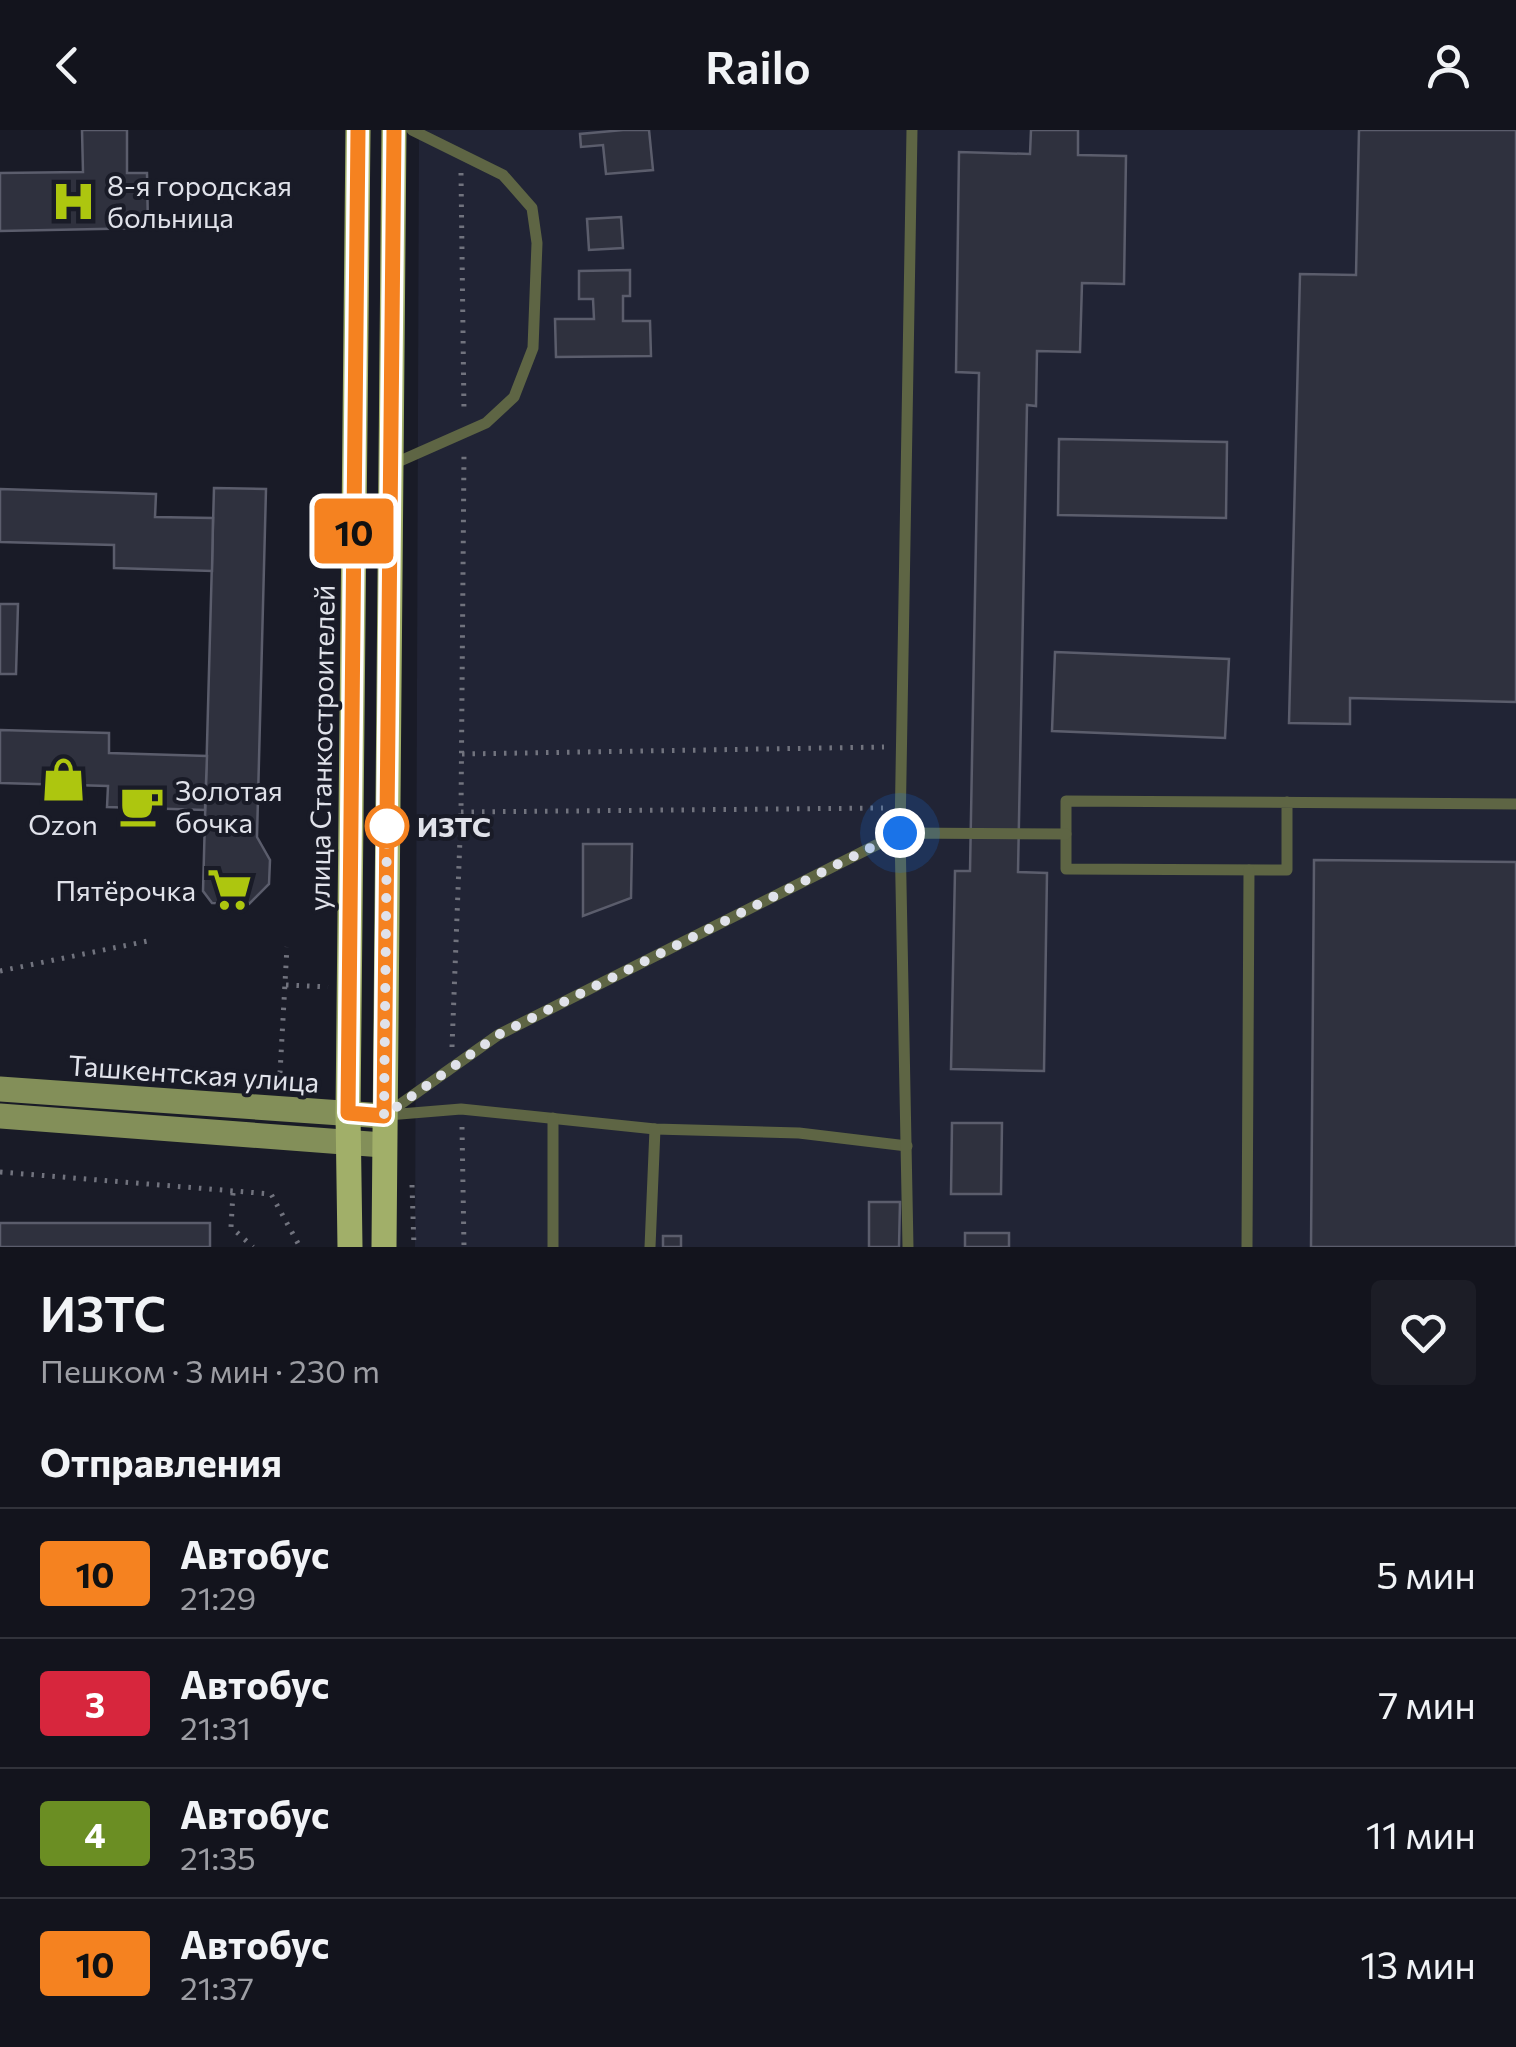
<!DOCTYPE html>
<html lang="ru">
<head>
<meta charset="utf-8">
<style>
	body { margin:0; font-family:Commissioner,sans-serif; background:#1c1d26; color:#f1f3f6; height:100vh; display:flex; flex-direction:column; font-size:38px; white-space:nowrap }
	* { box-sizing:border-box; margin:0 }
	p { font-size:32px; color:#9d9ea4 }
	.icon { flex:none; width:55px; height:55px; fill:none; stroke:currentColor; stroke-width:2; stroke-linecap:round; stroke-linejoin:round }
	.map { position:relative; height:1117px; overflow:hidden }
	.panel { display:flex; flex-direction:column; background:#13141d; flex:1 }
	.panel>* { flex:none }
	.badge { padding:0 20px; border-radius:8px; font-size:35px; line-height:65px }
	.you { position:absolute; width:50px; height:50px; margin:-25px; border:8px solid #fff; border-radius:50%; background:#1a73e8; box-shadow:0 0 0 15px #1a73e833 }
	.map>.badge { position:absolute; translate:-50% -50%; box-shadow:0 0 0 5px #fff }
	h2 { padding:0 40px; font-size:38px; line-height:90px }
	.round { display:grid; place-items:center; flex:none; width:105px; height:105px; border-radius:10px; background:#1c1d26 }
	.overview { display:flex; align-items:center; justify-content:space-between; height:170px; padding:0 40px }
	h1 { font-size:48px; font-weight:600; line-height:75px }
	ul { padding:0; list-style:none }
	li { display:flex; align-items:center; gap:30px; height:130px; padding:0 40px; border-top:2px solid #32333b }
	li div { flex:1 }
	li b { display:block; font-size:38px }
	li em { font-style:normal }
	li .badge { min-width:110px; font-weight:700; text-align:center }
	header { display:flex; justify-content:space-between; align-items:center; height:130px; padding:0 40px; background:#13141d; font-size:45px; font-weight:600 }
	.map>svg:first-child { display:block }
</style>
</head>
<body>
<header><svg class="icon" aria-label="back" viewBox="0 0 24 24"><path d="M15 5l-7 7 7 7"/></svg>Railo<svg class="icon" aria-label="person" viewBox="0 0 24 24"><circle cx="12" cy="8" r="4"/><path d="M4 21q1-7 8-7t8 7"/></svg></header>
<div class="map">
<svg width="1516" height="1117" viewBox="0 0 1516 1117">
	<rect width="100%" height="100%" fill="#191b27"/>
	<path fill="#212435" d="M 419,0 L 1516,0 L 1516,1117 L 415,1117 Z"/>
	<g fill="#2f313e" stroke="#5b5d6c" stroke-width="2.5">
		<path d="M 82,0 L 127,0 L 127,43 L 147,43 L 148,98 L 0,101 L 0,43 L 83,42 Z"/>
		<path d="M 623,0 L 649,0 L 653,40 L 606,44 L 603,15 L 581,17 L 580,4 Z"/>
		<path d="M 1031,0 L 1078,0 L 1078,25 L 1126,26 L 1124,154 L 1082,153 L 1080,222 L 1037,221 L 1036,276 L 1027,275 L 1018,742 L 1047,743 L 1044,941 L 951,939 L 955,741 L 970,741 L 979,243 L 956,242 L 959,22 L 1030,24 Z"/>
		<path d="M 1359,0 L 1516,0 L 1516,572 L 1350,568 L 1350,594 L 1289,593 L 1300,144 L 1356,145 Z"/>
		<path d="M 621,87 L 623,118 L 589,120 L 587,89 Z"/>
		<path d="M 630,140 L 630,166 L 623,166 L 623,191 L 650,191 L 651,226 L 556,227 L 555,189 L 594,189 L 593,169 L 579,169 L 579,141 Z"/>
		<path d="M 1059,309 L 1227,312 L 1226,388 L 1058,385 Z"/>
		<path d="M 214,358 L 266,359 L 257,707 L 270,730 L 269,754 L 249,774 L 212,773 L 203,761 Z"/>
		<path d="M 0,359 L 156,364 L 155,387 L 213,388 L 212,441 L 114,438 L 114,415 L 0,412 Z"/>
		<path d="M 0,474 L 18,474 L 16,544 L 0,544 Z"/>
		<path d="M 1055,522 L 1229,529 L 1225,608 L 1052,601 Z"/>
		<path d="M 0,600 L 109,603 L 109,623 L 207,626 L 205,680 L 107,677 L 108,656 L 0,653 Z"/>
		<path d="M 583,714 L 632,714 L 631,768 L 583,786 Z"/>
		<path d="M 1314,730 L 1516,732 L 1516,1117 L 1311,1117 Z"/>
		<path d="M 952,993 L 1002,993 L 1001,1064 L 951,1064 Z"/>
		<path d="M 869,1072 L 900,1072 L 899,1117 L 869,1117 Z"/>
		<rect x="0" y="1093" width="210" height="24"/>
		<rect x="965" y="1103" width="44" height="14"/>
		<rect x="663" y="1106" width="18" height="11"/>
	</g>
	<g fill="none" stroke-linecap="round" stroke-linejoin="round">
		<g stroke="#71737e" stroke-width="5" stroke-dasharray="2.5 8" stroke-linecap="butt">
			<path d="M 461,43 L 464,282"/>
			<path d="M 462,624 L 884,617"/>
			<path d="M 461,682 L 883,678"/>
			<path d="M 0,841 L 148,811"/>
			<path d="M 286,855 L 328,857"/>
			<path d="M 452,917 L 461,682 L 464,323"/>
			<path d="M 280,943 L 287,817"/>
			<path d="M 462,997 L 464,1117"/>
			<path d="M 0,1042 L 271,1064 L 300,1117"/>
			<path d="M 412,1055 L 414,1117"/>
			<path d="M 233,1063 L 231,1097 L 253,1117"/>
		</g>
		<g stroke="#5e6544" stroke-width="11">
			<path d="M 391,335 L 486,293 L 514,267 L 533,218 L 537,113 L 532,78 L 503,45 L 412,0"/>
			<path d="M 1287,672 L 1287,740 L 1066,739 L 1066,671 L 1516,674"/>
			<path d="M 388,983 L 498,905 L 900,703 L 1066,704"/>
			<path d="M 388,985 L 461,979 L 655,999 L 799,1003 L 907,1016"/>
			<path d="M 553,988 L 553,1117"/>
			<path d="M 650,1117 L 655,999"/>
			<path d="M 908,1117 L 900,703 L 912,0"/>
			<path d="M 1247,1117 L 1249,740"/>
		</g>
		<g stroke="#838f59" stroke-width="25">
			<path d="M 0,959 L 384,986"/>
			<path d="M 0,986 L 383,1015"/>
		</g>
		<g stroke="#a1af69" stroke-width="25">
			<path d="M 350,1117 L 348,983 L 358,0"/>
			<path d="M 384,1117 L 394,0"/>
		</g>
	</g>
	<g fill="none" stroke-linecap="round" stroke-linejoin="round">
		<defs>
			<path id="line" d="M 358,0 L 348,983 L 384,986 L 394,0"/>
		</defs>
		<use href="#line" stroke="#fff" stroke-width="22"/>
		<use href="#line" stroke="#f58220" stroke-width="15"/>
		<path stroke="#e0e2ea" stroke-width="10" stroke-dasharray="0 18" d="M 387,696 L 384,986 L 498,905 L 900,703"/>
	</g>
	<defs>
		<symbol id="hospital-bare" viewBox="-9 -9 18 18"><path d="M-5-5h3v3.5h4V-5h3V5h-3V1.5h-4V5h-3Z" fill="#adc60f" stroke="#191b27" stroke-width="2.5" paint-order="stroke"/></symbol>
		<symbol id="shop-bare" viewBox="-9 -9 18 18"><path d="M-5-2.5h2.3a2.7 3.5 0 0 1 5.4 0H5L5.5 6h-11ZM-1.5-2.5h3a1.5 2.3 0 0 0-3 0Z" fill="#adc60f" stroke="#191b27" stroke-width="2.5" paint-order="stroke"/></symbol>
		<symbol id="cafe-bare" viewBox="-9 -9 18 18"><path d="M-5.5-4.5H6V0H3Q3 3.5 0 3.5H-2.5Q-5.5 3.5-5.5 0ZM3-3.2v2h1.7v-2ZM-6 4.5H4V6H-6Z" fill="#adc60f" stroke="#191b27" stroke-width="2.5" paint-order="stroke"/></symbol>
		<symbol id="supermarket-bare" viewBox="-9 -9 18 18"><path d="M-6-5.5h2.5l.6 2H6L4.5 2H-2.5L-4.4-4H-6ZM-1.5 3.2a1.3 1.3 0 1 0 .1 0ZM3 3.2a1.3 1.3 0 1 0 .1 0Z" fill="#adc60f" stroke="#191b27" stroke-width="2.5" paint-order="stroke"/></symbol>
	</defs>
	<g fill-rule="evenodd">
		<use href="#hospital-bare" x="42" y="40" width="63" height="63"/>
		<use href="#shop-bare" x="32" y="618" width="63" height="63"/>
		<use href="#cafe-bare" x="110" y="644" width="63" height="63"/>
		<use href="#supermarket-bare" x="198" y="728" width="63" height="63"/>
	</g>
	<circle fill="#fff" stroke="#f58220" stroke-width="5" cx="387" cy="696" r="20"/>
	<g text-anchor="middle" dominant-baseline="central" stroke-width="8" stroke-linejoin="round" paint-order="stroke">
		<g font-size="28" fill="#e0e2ea" stroke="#191b27" text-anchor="start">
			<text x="107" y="55">8-я городская<tspan x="107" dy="32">больница</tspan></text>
			<text x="175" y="660">Золотая<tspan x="175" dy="32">бочка</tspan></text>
			<text x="63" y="694" text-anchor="middle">Ozon</text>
			<text x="196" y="760" text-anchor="end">Пятёрочка</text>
		</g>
		<g font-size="28" fill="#e0e2ea" stroke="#191b27">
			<text transform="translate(321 618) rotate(-89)">улица Станкостроителей</text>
			<text transform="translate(194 943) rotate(4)">Ташкентская улица</text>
		</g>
		<g font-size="28" font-weight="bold" fill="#e0e2ea" stroke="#191b27" text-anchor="start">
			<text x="417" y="696">ИЗТС</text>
		</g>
	</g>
</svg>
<div class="you" style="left:900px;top:703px"></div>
<b class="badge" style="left:354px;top:401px;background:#f58220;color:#111">10</b>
</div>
<section class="panel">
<div class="overview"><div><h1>ИЗТС</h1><p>Пешком · 3 мин · 230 m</p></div><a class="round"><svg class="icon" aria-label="heart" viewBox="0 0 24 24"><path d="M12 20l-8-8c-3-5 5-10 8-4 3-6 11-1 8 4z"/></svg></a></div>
<h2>Отправления</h2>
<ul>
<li><span class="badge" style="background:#f58220;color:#111">10</span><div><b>Автобус</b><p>21:29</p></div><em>5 мин</em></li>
<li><span class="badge" style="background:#d7263d;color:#fff">3</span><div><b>Автобус</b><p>21:31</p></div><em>7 мин</em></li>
<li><span class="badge" style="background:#6b8e23;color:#fff">4</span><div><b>Автобус</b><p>21:35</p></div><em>11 мин</em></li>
<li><span class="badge" style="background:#f58220;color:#111">10</span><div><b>Автобус</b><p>21:37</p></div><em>13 мин</em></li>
</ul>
</section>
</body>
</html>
